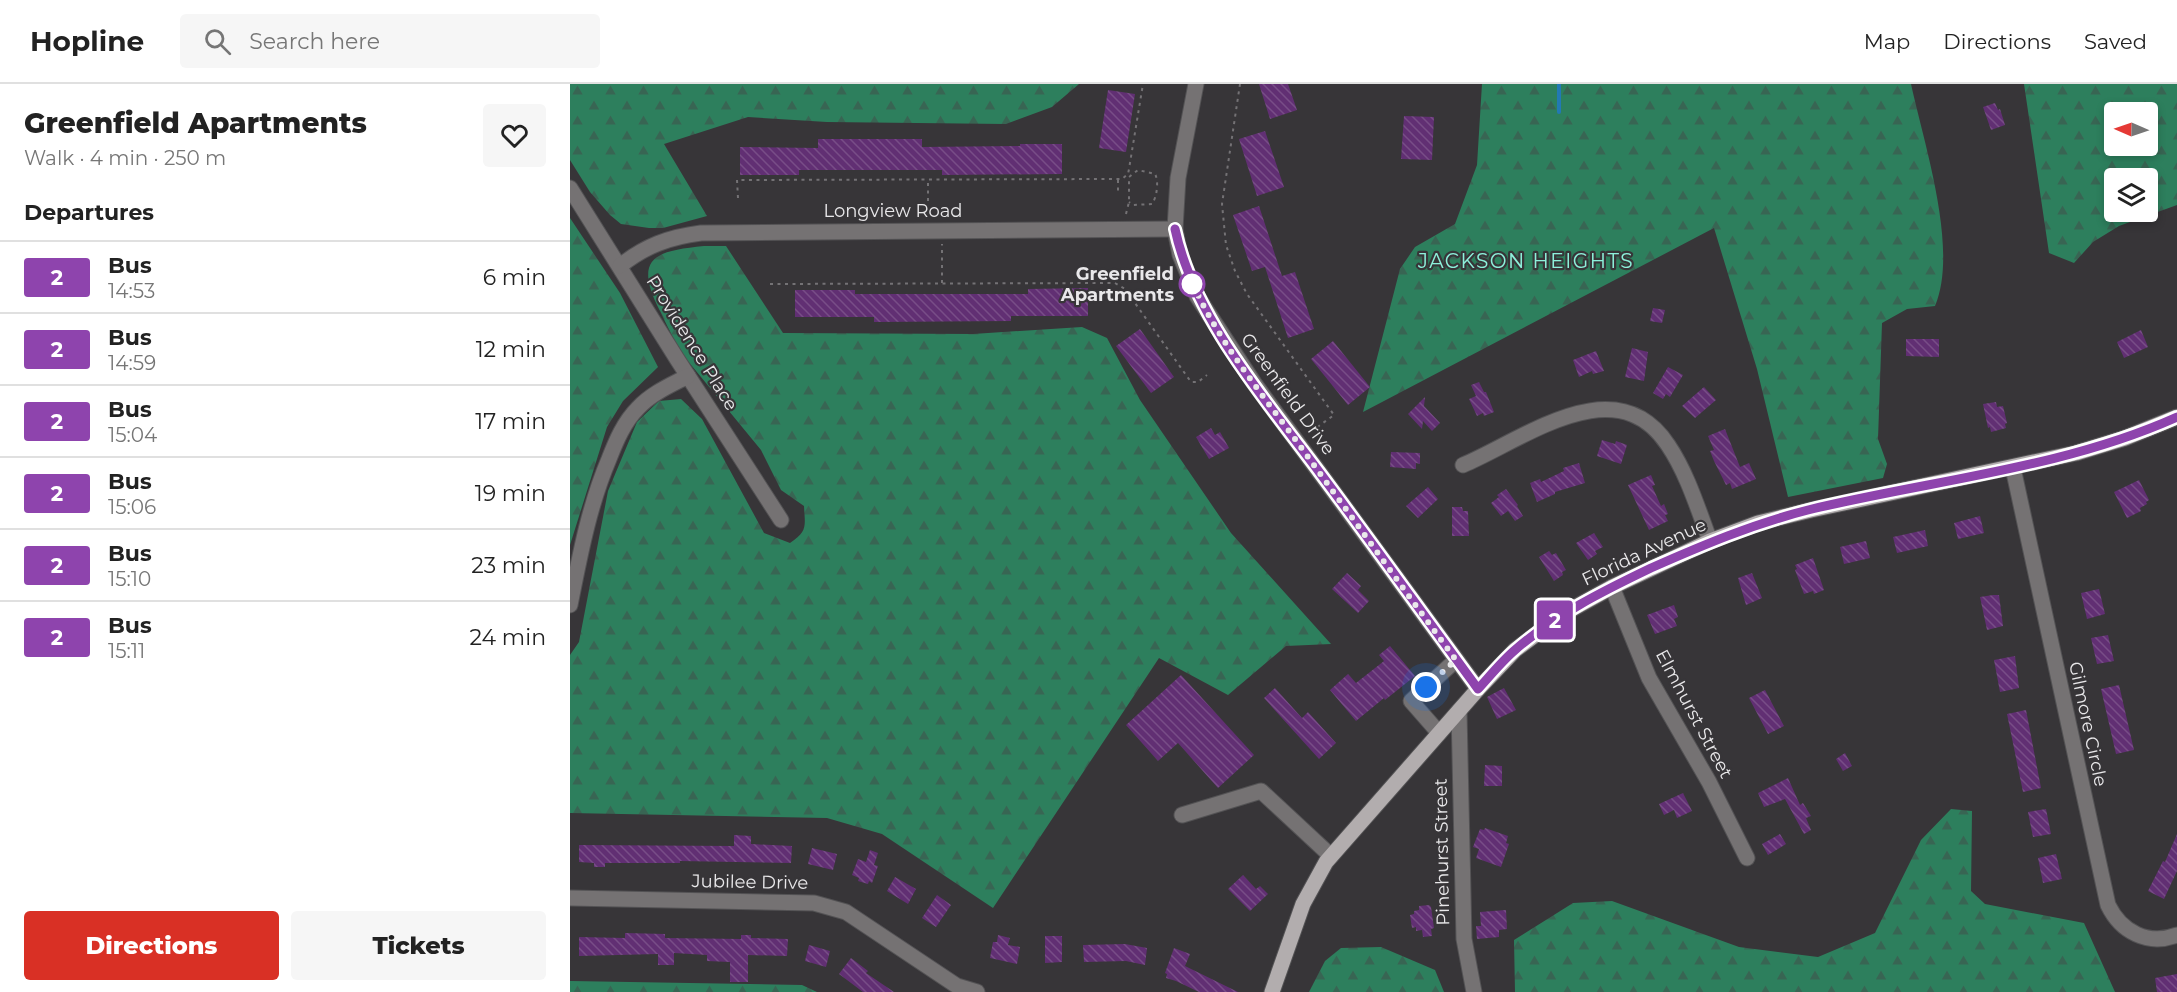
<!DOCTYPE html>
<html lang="en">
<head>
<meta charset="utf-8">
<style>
	body { margin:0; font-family:Montserrat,sans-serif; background:#f6f6f6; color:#222; height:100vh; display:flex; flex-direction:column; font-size:22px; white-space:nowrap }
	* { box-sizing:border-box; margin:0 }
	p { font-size:20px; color:#767676 }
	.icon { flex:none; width:33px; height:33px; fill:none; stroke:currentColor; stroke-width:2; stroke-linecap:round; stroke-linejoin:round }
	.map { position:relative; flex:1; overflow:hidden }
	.details { display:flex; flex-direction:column; background:#fff; width:570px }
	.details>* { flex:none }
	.badge { padding:0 12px; border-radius:4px; font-size:21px; line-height:39px }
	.needle { width:39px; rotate:272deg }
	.buttons { position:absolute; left:1534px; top:18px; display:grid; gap:12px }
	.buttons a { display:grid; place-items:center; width:54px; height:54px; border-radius:6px; background:#fff; box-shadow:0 3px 9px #0003; font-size:30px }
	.you { position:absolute; width:30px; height:30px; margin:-15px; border:4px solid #fff; border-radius:50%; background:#1a73e8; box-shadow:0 0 0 9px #1a73e833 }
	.map>.badge { position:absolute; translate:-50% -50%; box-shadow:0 0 0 3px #fff }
	h2 { padding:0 24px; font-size:22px; line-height:54px }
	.round { display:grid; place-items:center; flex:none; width:63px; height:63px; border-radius:6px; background:#f6f6f6 }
	.headline { display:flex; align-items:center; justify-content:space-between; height:102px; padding:0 24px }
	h1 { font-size:28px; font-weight:800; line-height:45px }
	.primary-button { display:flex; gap:12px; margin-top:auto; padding:12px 24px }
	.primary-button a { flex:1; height:69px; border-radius:6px; background:#d93025; color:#fff; font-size:24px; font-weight:800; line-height:69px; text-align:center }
	.primary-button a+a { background:#f6f6f6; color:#222 }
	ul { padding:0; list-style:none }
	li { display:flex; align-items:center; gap:18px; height:72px; padding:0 24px; border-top:2px solid #e0e0e0 }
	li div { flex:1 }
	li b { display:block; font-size:22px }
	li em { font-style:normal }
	li .badge { min-width:66px; font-weight:700; text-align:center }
	header { display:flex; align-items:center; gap:36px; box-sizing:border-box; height:84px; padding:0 30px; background:#fff; border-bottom:2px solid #e0e0e0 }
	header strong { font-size:28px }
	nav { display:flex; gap:33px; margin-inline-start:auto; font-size:21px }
	.search { width:420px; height:54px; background:#f6f6f6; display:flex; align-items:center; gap:15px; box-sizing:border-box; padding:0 21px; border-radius:6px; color:#767676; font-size:22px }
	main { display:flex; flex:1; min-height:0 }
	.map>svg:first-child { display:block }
</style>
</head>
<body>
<header>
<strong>Hopline</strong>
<div class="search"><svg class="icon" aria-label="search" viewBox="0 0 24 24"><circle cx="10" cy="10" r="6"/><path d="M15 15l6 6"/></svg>Search here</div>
<nav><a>Map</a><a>Directions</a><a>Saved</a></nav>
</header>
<main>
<section class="details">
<div class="headline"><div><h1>Greenfield Apartments</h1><p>Walk · 4 min · 250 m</p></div><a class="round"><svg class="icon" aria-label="heart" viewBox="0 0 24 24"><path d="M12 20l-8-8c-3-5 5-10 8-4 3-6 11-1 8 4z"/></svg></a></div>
<h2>Departures</h2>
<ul>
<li><span class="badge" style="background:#8e44ad;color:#fff">2</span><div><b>Bus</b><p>14:53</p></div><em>6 min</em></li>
<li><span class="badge" style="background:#8e44ad;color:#fff">2</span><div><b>Bus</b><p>14:59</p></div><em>12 min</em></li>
<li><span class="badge" style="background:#8e44ad;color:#fff">2</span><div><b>Bus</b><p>15:04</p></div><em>17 min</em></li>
<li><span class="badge" style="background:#8e44ad;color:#fff">2</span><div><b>Bus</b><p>15:06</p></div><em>19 min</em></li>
<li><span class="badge" style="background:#8e44ad;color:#fff">2</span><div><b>Bus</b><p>15:10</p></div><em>23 min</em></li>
<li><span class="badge" style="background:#8e44ad;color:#fff">2</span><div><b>Bus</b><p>15:11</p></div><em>24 min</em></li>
</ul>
<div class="primary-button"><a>Directions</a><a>Tickets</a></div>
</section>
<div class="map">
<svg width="1607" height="908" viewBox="0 0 1607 908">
	<defs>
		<pattern id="forest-firs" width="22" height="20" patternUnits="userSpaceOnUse" patternTransform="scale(1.5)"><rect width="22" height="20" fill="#2d7f5d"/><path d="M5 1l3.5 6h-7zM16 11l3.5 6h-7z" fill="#386553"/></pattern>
		<pattern id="building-back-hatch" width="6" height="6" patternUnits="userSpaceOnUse" patternTransform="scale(1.5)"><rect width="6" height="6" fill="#612f73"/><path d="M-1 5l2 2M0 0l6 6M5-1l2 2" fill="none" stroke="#784d87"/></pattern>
	</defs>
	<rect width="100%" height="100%" fill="#373538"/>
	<g fill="url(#forest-firs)" fill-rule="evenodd">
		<path d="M 0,0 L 509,0 L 482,23 L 436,40 L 257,38 L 178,33 L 94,60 L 137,132 L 93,144 L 79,144 L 51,140 L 40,131 L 20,108 L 0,76 Z"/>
		<path d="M 912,0 L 1341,0 C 1354,60 1389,165 1365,222 L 1337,225 L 1312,239 L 1308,355 L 1317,380 L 1313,394 L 1218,413 L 1187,285 L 1144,144 L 793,328 L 830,185 L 845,163 L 885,140 L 907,81 Z"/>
		<path d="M 1454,0 L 1607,0 L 1607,121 L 1549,142 L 1523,158 L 1504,179 L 1479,169 ZM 1545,28 L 1578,28 L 1578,62 L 1545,62 ZM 1545,94 L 1578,94 L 1578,128 L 1545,128 Z"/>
		<path d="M 0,134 L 50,209 L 88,283 L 53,317 L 37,343 L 0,461 Z"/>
		<path d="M 134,162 L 156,162 L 213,249 L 403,250 L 512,243 L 537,254 L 570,316 L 661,449 L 761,560 L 716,562 L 658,611 L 589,574 L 423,824 L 312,750 L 257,734 L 0,729 L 0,571 L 9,558 L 38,407 L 67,338 L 89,317 L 111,315 L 132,335 L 194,449 L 220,459 C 238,447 235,442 234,422 L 211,406 L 191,366 L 117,276 C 106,260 98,244 90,227 C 63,174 84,167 134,162 Z"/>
		<path d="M 1381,725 L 1402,727 L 1401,807 L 1415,820 L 1514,839 L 1545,908 L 945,908 L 944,856 L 1003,819 L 1042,817 L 1169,863 L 1248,873 L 1305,849 L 1351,756 Z"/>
		<path d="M 811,863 L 865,886 L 874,908 L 739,908 L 755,877 L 771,864 Z"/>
		<path d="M 0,897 L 232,901 L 247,908 L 0,908 Z"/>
	</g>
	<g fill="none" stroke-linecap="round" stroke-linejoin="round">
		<path stroke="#2279b4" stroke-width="4" d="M 989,0 L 989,28"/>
	</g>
	<g fill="url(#building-back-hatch)">
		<path d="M 689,0 L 718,0 L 727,26 L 700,35 Z"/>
		<path d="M 538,6 L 565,10 L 556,68 L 529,64 Z"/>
		<path d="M 1425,19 L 1428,26 L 1430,25 L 1435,41 L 1421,46 L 1413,23 Z"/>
		<path d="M 834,32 L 864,33 L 862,76 L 831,75 Z"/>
		<path d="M 695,47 L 714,103 L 687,112 L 669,55 Z"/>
		<path d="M 248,55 L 352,55 L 352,63 L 450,62 L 450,60 L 492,60 L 492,90 L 372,91 L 372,86 L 229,86 L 229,91 L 170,91 L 170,63 L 248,64 Z"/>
		<path d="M 689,122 L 712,192 L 725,188 L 744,245 L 718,254 L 695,183 L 682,187 L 663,131 Z"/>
		<path d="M 518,204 L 518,232 L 441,232 L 441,237 L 304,238 L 304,233 L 225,233 L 225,206 L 285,206 L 285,210 L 458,210 L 458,205 Z"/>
		<path d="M 1083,224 L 1095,226 L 1092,239 L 1080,237 Z"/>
		<path d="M 570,245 L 604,293 L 581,309 L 546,262 Z"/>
		<path d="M 1571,246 L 1578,263 L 1554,274 L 1547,258 Z"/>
		<path d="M 1336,255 L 1369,255 L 1369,273 L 1336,272 Z"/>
		<path d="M 763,257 L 800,303 L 778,321 L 741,275 Z"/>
		<path d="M 1062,264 L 1078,268 L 1074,297 L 1055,293 Z"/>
		<path d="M 1026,267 L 1034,287 L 1023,290 L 1022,287 L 1009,293 L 1003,276 Z"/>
		<path d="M 1098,283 L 1113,291 L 1100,313 L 1096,310 L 1093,315 L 1083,309 Z"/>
		<path d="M 909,298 L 914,308 L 916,308 L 924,328 L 914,332 L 913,329 L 907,332 L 899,315 L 906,312 L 901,301 Z"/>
		<path d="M 1134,303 L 1146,316 L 1125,334 L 1112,322 Z"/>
		<path d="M 855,313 L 854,322 L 870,339 L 862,347 L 853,337 L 852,345 L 838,330 Z"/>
		<path d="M 1426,318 L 1427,323 L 1433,322 L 1437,339 L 1435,340 L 1436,344 L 1421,348 L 1420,343 L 1418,344 L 1413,320 Z"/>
		<path d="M 641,344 L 645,351 L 650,348 L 659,364 L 639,375 L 626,353 Z"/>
		<path d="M 1155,345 L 1170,383 L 1179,379 L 1186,395 L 1162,405 L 1160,399 L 1156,401 L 1144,377 L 1140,367 L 1144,366 L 1138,352 Z"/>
		<path d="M 1032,356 L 1045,360 L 1046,357 L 1057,361 L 1051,380 L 1027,372 Z"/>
		<path d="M 821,368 L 850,369 L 850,380 L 846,379 L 846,385 L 820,383 Z"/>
		<path d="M 1009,379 L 1015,399 L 985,408 L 985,410 L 967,418 L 960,399 L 970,395 L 971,398 L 994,387 L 993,384 Z"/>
		<path d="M 1081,391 L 1085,401 L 1082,402 L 1091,422 L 1094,420 L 1098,430 L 1095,431 L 1098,437 L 1079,446 L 1058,401 Z"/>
		<path d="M 1569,396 L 1579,416 L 1576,418 L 1577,420 L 1570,424 L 1571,427 L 1557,434 L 1544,408 Z"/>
		<path d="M 858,403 L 868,415 L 848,434 L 836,422 Z"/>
		<path d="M 936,405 L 948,421 L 947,422 L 953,432 L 945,437 L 938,427 L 931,432 L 921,419 L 929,413 L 927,411 Z"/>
		<path d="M 882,423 L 892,423 L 893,427 L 898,427 L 899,452 L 882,452 Z"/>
		<path d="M 1410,432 L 1414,449 L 1388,455 L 1384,439 Z"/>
		<path d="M 1355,446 L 1358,462 L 1327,469 L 1323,453 Z"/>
		<path d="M 1024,449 L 1033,463 L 1025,467 L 1027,470 L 1018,476 L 1006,459 Z"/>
		<path d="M 1296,457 L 1300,474 L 1274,480 L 1270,463 Z"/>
		<path d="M 979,467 L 982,471 L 986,469 L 996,486 L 992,488 L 993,491 L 984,497 L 969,473 Z"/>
		<path d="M 1243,474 L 1254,506 L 1244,510 L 1243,507 L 1234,510 L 1225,486 L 1227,485 L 1225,481 Z"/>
		<path d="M 777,489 L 791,502 L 788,506 L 799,517 L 788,529 L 762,505 Z"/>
		<path d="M 1182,489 L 1192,514 L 1176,521 L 1168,494 Z"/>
		<path d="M 1529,505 L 1535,530 L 1517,535 L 1511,509 Z"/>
		<path d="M 1423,511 L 1429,511 L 1433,542 L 1417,546 L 1410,513 Z"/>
		<path d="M 1104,521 L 1108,533 L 1104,535 L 1107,542 L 1085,550 L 1077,531 Z"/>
		<path d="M 1538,551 L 1544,577 L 1527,580 L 1521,554 Z"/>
		<path d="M 820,562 L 845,592 L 815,616 L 814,614 L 786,637 L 760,606 L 778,590 L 786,599 L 814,577 L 809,571 Z"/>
		<path d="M 1445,572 L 1449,604 L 1430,608 L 1424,576 Z"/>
		<path d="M 611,591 L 684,671 L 648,704 L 608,659 L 588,677 L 556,641 Z"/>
		<path d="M 1549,601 L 1564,666 L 1546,670 L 1531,605 Z"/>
		<path d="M 705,604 L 732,634 L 738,628 L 766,659 L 749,675 L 694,614 Z"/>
		<path d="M 934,604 L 946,626 L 927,635 L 917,613 Z"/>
		<path d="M 1195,606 L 1214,642 L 1198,650 L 1179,614 Z"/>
		<path d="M 1456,626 L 1471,704 L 1453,708 L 1437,630 Z"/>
		<path d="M 1275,669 L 1282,682 L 1273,687 L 1266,675 Z"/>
		<path d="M 915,681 L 932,682 L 932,702 L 914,702 Z"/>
		<path d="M 1218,694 L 1230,721 L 1233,719 L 1241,732 L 1236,734 L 1241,746 L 1234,750 L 1215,715 L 1194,723 L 1188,709 Z"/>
		<path d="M 1113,709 L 1122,727 L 1107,734 L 1104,726 L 1094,731 L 1089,720 Z"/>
		<path d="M 1476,725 L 1481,750 L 1463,753 L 1458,728 Z"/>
		<path d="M 915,744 L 938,752 L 936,759 L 939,760 L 931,783 L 906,774 L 909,765 L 903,763 L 910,745 L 914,746 Z"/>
		<path d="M 1210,750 L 1216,760 L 1198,771 L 1192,760 Z"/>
		<path d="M 1607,750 L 1607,787 L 1594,815 L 1578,807 L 1593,777 L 1595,778 Z"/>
		<path d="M 164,751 L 181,752 L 181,760 L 222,762 L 221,779 L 110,777 L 110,779 L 35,779 L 35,783 L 24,783 L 24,779 L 9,778 L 9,761 L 164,762 Z"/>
		<path d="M 242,764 L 267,770 L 263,786 L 238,780 Z"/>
		<path d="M 300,766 L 308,769 L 304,781 L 308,782 L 302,799 L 299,797 L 298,800 L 288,797 L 289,794 L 282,791 L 288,775 L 296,778 Z"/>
		<path d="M 1486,770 L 1492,795 L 1473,799 L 1468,774 Z"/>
		<path d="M 673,791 L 686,805 L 690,802 L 698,810 L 680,827 L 658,805 Z"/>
		<path d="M 325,793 L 346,805 L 338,820 L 317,807 Z"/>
		<path d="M 367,811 L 381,821 L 366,843 L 352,834 Z"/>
		<path d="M 859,821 L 861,823 L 864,844 L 861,845 L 862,852 L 853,853 L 852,846 L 846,847 L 846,843 L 842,844 L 840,831 L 844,830 L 844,827 L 849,826 L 849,822 Z"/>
		<path d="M 936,826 L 937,845 L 929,846 L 929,853 L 907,855 L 906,842 L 911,842 L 910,828 Z"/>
		<path d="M 55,849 L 95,850 L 95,854 L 171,855 L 171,851 L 181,851 L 181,854 L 218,855 L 217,872 L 178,871 L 178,898 L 160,898 L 160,878 L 137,877 L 137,871 L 104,869 L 104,881 L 88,881 L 88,870 L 9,872 L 9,853 L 55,854 Z"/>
		<path d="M 428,851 L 440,854 L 438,861 L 450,863 L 447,880 L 420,874 L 423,858 L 427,858 Z"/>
		<path d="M 475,852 L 492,852 L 492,878 L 475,879 Z"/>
		<path d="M 555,860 L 577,864 L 575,881 L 556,877 L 514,878 L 513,861 Z"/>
		<path d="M 239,861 L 260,867 L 256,883 L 235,877 Z"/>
		<path d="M 604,864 L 620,870 L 615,882 L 668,908 L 629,908 L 606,897 L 596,894 L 597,890 L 595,889 Z"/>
		<path d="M 281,874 L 298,887 L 296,889 L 324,908 L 293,908 L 269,890 Z"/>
		<path d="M 1607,890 L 1607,908 L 1587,908 L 1585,894 Z"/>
	</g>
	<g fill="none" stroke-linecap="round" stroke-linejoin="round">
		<defs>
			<g id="minor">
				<path d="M 626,0 L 608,94 L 605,145 L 610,171 L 627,212 L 684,299 L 908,605"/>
				<path d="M 0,104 L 107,275 L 211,436"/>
				<path d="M 50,182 C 75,162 99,153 131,149 L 605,145"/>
				<path d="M 893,381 C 953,356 1046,282 1098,361 C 1117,389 1128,425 1140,457"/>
				<path d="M 1443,384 L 1538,821 C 1551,848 1578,862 1607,851"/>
				<path d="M 1042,503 L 1079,594 L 1139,698 L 1177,774"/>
				<path d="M 0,521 C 10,471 19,422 39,375 C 46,357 54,338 68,324 C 82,309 101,301 118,292"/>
				<path d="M 889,627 L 894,855 L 904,908"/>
				<path d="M 869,649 L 841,617 L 886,576"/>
				<path d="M 612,731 L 691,707 L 761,772"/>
				<path d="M 0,814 L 244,819 L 276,828 L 387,902 L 407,908"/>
			</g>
			<path id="major" d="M 702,908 L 733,820 L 756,778 L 908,605 L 945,566 L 993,530 L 1042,503 L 1140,457 L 1188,439 L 1241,426 L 1506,369 L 1555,354 L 1607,333"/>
		</defs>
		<use href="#minor" stroke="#535254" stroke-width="17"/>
		<use href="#major" stroke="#535254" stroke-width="17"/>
		<g stroke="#747275" stroke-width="2" stroke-dasharray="3 4.5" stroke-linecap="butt">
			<path d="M 670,0 L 652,120 L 656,161 L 665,187 L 677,210 L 764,331 L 739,349"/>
			<path d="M 548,96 L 548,108"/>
			<path d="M 168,114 L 167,96 L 552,95 L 558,90 L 559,85 L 573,0"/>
			<path d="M 556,130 L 559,118 L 559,93 L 568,86 L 585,90 C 589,97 587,113 582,120 L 563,121 L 559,118"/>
			<path d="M 358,132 L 358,96"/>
			<path d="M 372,199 L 372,160"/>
			<path d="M 200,200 L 545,199 L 555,205 L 621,298 L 628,298 L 637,291"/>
		</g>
		<use href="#minor" stroke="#757273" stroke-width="15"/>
		<use href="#major" stroke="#b2adae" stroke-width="15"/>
	</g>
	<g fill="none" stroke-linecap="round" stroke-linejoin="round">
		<defs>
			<path id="line" d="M 605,145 C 624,234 696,316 750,389 C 803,460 855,533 908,605 C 920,592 932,577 945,566 C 985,531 1033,507 1081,484 C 1133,461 1183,440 1238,426 C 1361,396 1491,385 1607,333"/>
		</defs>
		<use href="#line" stroke="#fff" stroke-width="14"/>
		<use href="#line" stroke="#8e44ad" stroke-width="9"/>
		<path stroke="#e9e8ea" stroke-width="6" stroke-dasharray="0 10.8" d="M 622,200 L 619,191 C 645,254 693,311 733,366 C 784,436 834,506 886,576 L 856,603"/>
	</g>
	<circle fill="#fff" stroke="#8e44ad" stroke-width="3" cx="622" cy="200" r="12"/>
	<g text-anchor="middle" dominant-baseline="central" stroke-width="4.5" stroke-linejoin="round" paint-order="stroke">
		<g font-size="18" fill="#e9e8ea" stroke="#373538">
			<text x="323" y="127">Longview Road</text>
			<text transform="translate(122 259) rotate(58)">Providence Place</text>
			<text transform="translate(718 310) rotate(54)">Greenfield Drive</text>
			<text transform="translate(1074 468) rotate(-25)">Florida Avenue</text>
			<text transform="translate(1124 630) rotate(62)">Elmhurst Street</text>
			<text transform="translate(1518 640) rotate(78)">Gilmore Circle</text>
			<text transform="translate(872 768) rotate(-91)">Pinehurst Street</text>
			<text transform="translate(180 798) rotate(1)">Jubilee Drive</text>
		</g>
		<g font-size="18" font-weight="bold" fill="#e9e8ea" stroke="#373538" text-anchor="end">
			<text x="604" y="190">Greenfield<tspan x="604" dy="21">Apartments</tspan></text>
		</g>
		<g font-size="20" letter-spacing="1.5" fill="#8df1db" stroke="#373538">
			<text x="956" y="177">JACKSON HEIGHTS</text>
		</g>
	</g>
</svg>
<div class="buttons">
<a><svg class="needle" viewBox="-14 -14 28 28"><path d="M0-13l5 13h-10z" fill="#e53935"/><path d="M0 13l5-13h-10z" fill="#767676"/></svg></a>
<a><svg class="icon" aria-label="layers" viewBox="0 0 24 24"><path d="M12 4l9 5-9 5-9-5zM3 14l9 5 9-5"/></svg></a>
</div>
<div class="you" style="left:856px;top:603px"></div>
<b class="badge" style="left:985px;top:536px;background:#8e44ad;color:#fff">2</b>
</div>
</main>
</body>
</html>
